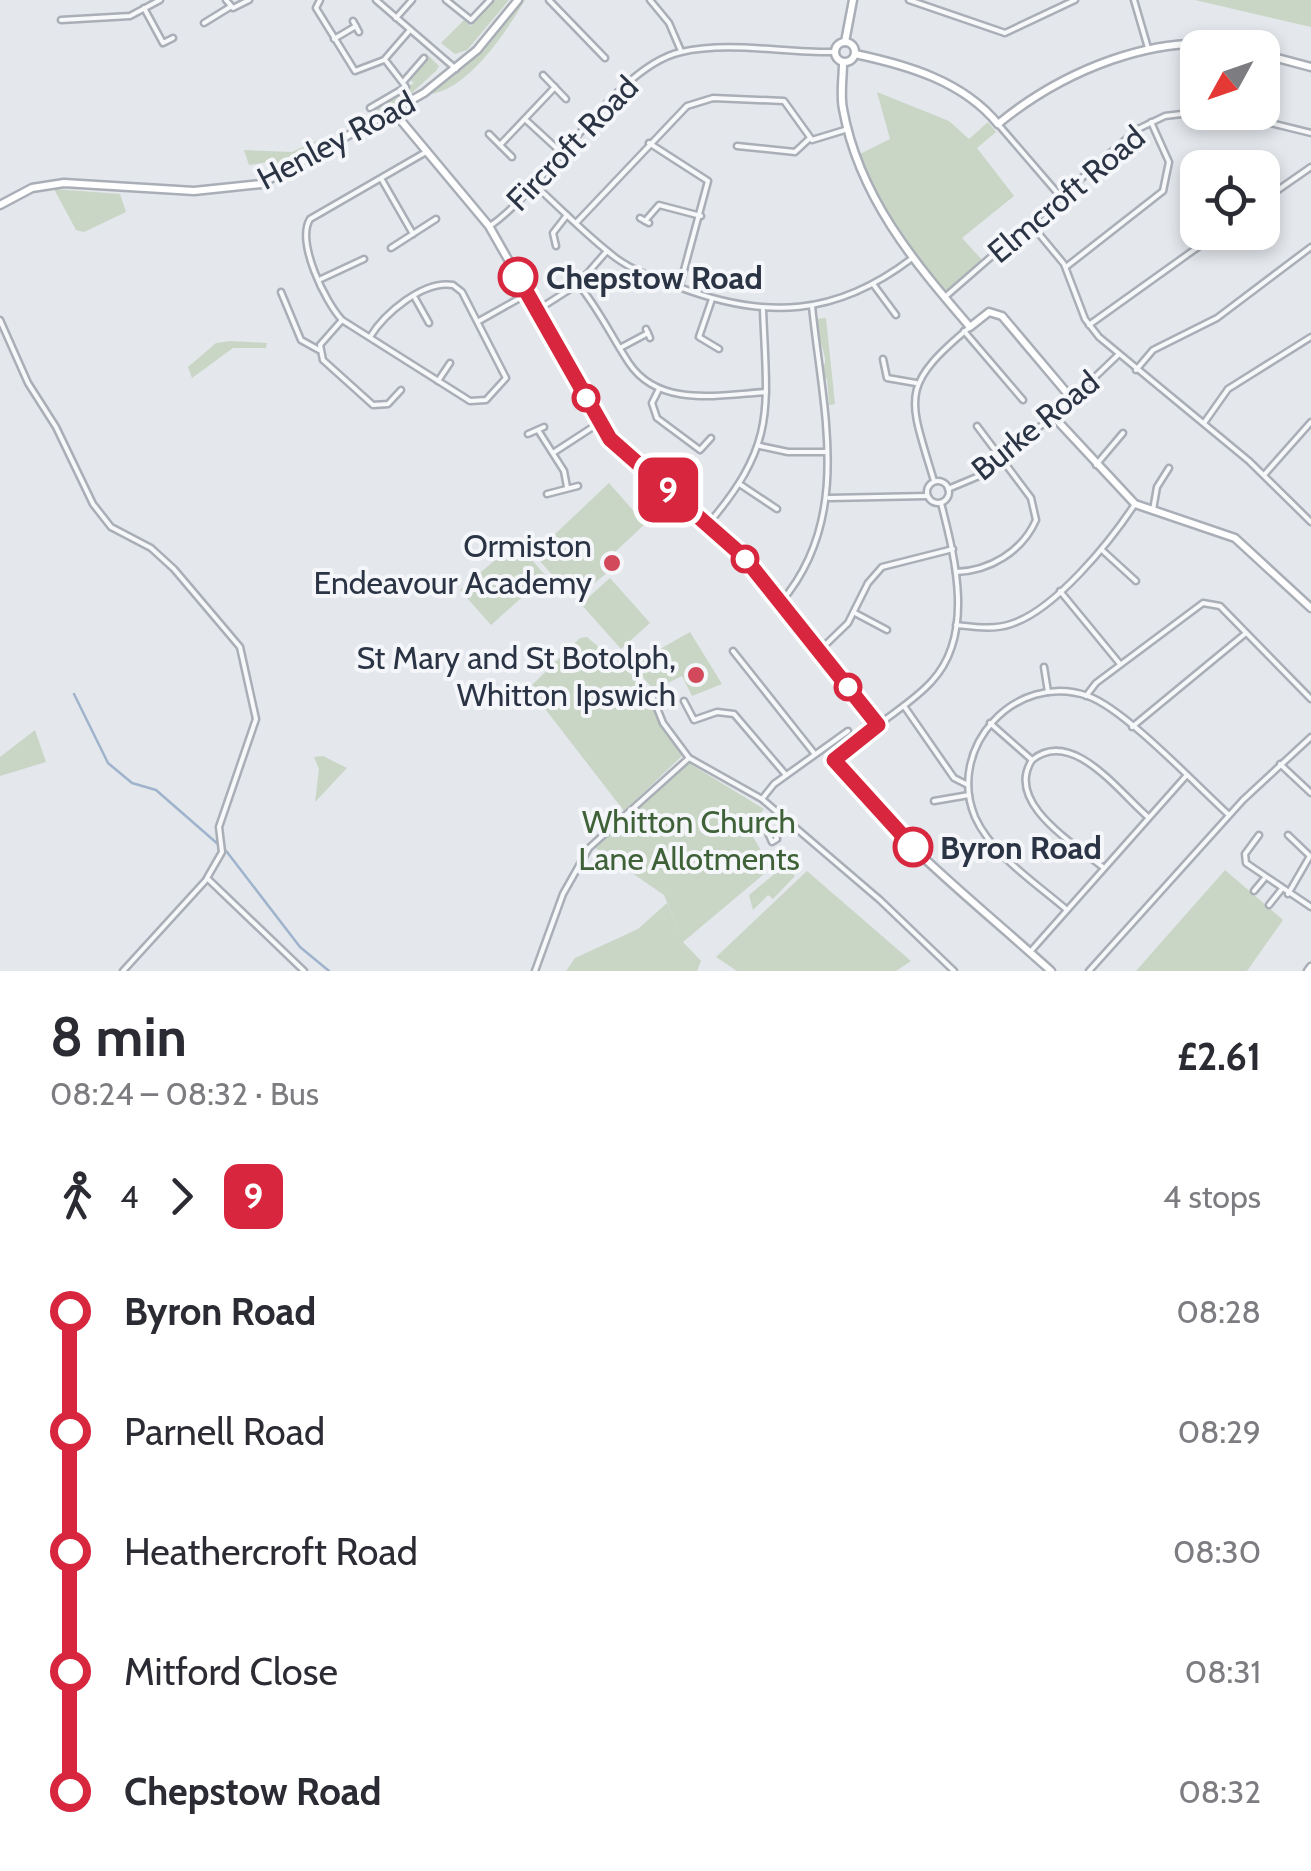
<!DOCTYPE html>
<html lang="en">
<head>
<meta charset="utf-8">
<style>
	body { margin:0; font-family:Cabin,sans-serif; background:#f7f7f7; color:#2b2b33; height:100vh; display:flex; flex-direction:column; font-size:38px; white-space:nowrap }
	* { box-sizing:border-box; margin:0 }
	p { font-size:32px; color:#7c7c81 }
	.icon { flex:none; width:55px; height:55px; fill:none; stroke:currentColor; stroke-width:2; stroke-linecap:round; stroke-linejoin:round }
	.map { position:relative; height:971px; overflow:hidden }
	.drawer { display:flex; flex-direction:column; background:#fff; flex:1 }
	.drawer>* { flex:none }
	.badge { padding:0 20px; border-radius:15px; font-size:35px; line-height:65px }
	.needle { width:65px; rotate:230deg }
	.fabs { position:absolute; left:1180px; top:30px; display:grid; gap:20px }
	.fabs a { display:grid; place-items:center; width:100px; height:100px; border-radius:20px; background:#fff; box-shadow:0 5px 15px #0003; font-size:50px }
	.map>.badge { position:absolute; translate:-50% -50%; box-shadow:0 0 0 5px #fff }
	.legs { display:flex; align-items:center; gap:15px; height:110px; padding:0 50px; font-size:32px }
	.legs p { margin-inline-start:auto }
	.overview { display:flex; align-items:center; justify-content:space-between; height:170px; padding:0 50px }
	h1 { font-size:55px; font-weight:700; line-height:75px }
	ul { padding:0 50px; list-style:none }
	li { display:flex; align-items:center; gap:35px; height:120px; font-size:38px }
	li i { display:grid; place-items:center; width:15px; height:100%; margin:0 12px; background:currentColor }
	li i::after { content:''; width:25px; height:25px; margin:-12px; border:8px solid; border-radius:50%; background:#fff }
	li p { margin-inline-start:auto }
	li:first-child i { background:linear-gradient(#0000 50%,currentColor 0) }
	li:last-child i { background:linear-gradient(currentColor 50%,#0000 0) }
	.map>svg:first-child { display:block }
</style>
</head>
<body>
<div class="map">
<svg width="1311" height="971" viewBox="0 0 1311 971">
	<rect width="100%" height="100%" fill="#e4e7ec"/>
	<g fill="#c9d6c5">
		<path d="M 494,0 L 509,0 L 467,50 L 455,54 L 441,43 L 464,20 L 471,26 Z"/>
		<path d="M 521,0 L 525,0 C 506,32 468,90 429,94 L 475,58 Z"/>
		<path d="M 1195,0 L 1311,0 L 1311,27 Z"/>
		<path d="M 429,56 L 439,66 L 436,71 L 405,99 L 373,116 L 371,111 L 414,83 L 409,79 Z"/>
		<path d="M 877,92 L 949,121 L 969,139 L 988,122 L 996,132 L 977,148 L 1014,196 L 962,238 L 984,262 L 945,297 L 897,241 L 858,155 L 890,139 Z"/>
		<path d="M 318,140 L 323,142 L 279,169 L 270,162 L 249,165 L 244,150 L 292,152 Z"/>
		<path d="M 54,189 L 120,194 L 126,212 L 84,232 L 76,230 Z"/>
		<path d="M 826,318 L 835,404 L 824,406 L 829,404 L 827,379 L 821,378 L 819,365 L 825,364 L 825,358 L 815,319 Z"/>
		<path d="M 231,341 L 267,343 L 266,348 L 233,348 L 192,378 L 188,367 L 216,343 Z"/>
		<path d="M 609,483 L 645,524 L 616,551 L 614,567 L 581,594 L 559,583 L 534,554 Z"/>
		<path d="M 516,542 L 546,576 L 491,625 L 460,590 Z"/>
		<path d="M 610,578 L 650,623 L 621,649 L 581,604 Z"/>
		<path d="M 690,632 L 722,684 L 692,696 L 682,676 L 654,690 L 632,665 Z"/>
		<path d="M 587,637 L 645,686 L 656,715 L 684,754 L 624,811 L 529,688 L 580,638 Z"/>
		<path d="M 35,730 L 46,762 L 0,776 L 0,757 Z"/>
		<path d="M 323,756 L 347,768 L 315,802 L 319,769 L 314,757 Z"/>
		<path d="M 687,762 L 764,809 L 748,828 L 771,868 L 683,942 L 701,961 L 697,971 L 566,971 L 575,958 L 638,929 L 667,903 L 683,941 L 664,895 L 594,847 Z"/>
		<path d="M 784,866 L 795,876 L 773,899 L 768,895 L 753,910 L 749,895 Z"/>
		<path d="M 1225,870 L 1283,920 L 1247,971 L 1136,971 Z"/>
		<path d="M 807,871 L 911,961 L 896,971 L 737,971 L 716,957 Z"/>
	</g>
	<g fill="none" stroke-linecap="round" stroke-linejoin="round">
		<path stroke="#9fb4cc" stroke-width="2.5" d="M 74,694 L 108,763 L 132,783 L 156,790 L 227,852 L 300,947 L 329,971"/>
		<defs>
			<g id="street">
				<path d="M 226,0 L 233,8 L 249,0"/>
				<path d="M 320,0 L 316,8 L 355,71 L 384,60 L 410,30"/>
				<path d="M 376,0 L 456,69"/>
				<path d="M 446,0 L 471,20 L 490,0"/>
				<path d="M 549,0 L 605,58"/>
				<path d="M 650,0 L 669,23 L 681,51"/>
				<path d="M 909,0 L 1005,33 L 1075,0"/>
				<path d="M 1134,0 L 1148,48"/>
				<path d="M 144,8 L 163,43 L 173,38"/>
				<path d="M 396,18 L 412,0"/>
				<path d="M 61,20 L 130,16 L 160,0"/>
				<path d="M 353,21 L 359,32"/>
				<path d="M 204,23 L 230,7"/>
				<path d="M 334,39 L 356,26"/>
				<path d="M 543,75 L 566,99"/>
				<path d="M 404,81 L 424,58"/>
				<path d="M 370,108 L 406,87 L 386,61"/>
				<path d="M 1226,112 L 1311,133"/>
				<path d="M 527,121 L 564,155"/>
				<path d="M 998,124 L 1060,196"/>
				<path d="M 489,134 L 512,157"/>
				<path d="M 649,143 L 708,181 L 680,285"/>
				<path d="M 500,145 L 555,87"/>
				<path d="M 737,146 L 795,152 L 809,139"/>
				<path d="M 382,180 L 413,234"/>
				<path d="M 536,186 C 562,210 588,237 616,258 C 635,272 658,279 679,287 C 766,320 836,316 911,259"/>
				<path d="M 1262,201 L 1311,167"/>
				<path d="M 640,218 L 649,223"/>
				<path d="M 645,221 L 659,205 L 701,216"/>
				<path d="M 576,223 L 687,106 L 713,98 L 784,101 L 812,140 L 848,129"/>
				<path d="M 1030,223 L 1064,264 L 1085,319 L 1099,337 L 1249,461 L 1311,522"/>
				<path d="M 490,226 C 550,184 616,66 681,52 C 729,41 785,53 834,52"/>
				<path d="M 556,246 L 553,233 L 567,215"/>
				<path d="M 391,248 L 436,219"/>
				<path d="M 1066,267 L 1163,191 L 1169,162 L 1151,122"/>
				<path d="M 321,279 L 364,259"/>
				<path d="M 578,284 C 599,309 611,336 629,363 C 659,408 719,395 766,392"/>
				<path d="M 873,284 L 896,315"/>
				<path d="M 281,292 L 301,340 L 319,350"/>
				<path d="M 945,297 L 1138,129 L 1165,116 L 1198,112"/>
				<path d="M 415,298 L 429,323"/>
				<path d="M 712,299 L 699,337 L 719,349"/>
				<path d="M 539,309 L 578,284 L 607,251"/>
				<path d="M 0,320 L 28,383 L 56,427 L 93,504 L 111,527 L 151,548 L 174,569 L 240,647 L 256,719 L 219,827 L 222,852 L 207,878 L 304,971"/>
				<path d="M 342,320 L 320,345 L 323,360 L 373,405 L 388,404 L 401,390"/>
				<path d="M 479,321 L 527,294"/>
				<path d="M 1089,325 L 1219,232"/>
				<path d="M 646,329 L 650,338"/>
				<path d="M 964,331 L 1023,400"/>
				<path d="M 370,337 C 384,314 423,280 453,285 L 462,292 L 506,378 L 486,400 L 470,401 L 342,320 C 325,302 296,242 310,219 L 426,152"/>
				<path d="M 620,348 L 648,333"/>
				<path d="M 883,359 L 887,378 L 916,383"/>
				<path d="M 1136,370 L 1153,350 L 1217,318 L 1311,247"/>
				<path d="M 438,381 L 450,363"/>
				<path d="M 659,389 L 652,403 L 657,418 L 700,450 L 711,438"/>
				<path d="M 1072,399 L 1118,355"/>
				<path d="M 1204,423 L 1228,389 L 1311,337"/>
				<path d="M 538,430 L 564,471 L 567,487"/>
				<path d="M 528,434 L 544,427"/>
				<path d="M 760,446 L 788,452 L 825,452"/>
				<path d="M 553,453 L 599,423"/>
				<path d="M 1096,465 L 1123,433"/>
				<path d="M 1264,475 L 1311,422"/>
				<circle cx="938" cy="492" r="11"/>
				<path d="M 934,481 C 909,397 898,387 970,327"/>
				<path d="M 741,485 L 777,509"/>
				<path d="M 948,489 L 979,476 L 1053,416"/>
				<path d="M 547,494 L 578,486"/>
				<path d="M 829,498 L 927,496"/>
				<path d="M 1153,510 L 1157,487 L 1169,468"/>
				<path d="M 709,523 C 777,443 767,409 763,310"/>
				<path d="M 1102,550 L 1136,581"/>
				<path d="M 956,572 C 989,571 1022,552 1036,520 L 1031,498 L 977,426"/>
				<path d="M 1060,591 L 1120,664"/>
				<path d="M 781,602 C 854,517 822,407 812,306"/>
				<path d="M 855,613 L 887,630"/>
				<path d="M 956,625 C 975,627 994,630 1011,624 C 1055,610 1110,542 1135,504"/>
				<path d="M 733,651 L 814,753"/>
				<path d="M 819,651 L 848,623 L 868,583 L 882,567 L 953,549"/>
				<path d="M 1044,667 L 1048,692"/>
				<path d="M 1086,696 L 1096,683 L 1203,603 L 1220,606 L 1311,699"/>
				<path d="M 653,698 L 663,723 L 689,758 L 762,799 L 880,900 L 954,971"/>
				<path d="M 684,701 L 694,720 L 717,712 L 734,714 L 786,775"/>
				<path d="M 904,706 L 954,778 L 968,785"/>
				<path d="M 990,723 L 1032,760 C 1072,727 1119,792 1148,817"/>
				<path d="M 878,725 C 896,711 917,698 932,681 C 975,634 955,558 941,503"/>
				<path d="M 1132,727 L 1246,633"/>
				<path d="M 1032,760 C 1004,803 1075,844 1104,868"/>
				<path d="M 1280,764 L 1311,793"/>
				<path d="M 762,799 L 774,784 L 848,731"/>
				<path d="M 934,801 L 969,795"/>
				<path d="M 775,833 L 777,839 L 772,842 L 768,833 L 782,829"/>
				<path d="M 1259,835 L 1245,854 L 1246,863 L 1311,907"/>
				<path d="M 1288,835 L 1310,856 L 1288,894"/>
				<path d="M 1254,891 L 1264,879"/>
				<path d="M 1269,905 L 1281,890"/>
				<path d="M 1067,910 C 1036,883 992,855 975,817 C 946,748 1015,671 1088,696 C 1126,710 1196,785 1229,815"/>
				<path d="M 1030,952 L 1186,776"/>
				<path d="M 123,971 L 207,879"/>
				<path d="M 535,971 L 563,894 L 589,848 L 689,758"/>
				<path d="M 1089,971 L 1243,800 L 1311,737"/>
			</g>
			<g id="secondary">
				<circle cx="845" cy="52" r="10"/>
				<path d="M 845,42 L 853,0"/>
				<path d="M 855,54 C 907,65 963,81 998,124 C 1061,72 1158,30 1239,48"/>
				<path d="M 1262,54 L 1311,67"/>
				<path d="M 843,63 C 843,78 840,94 843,109 C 859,197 914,262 970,327 L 989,312 L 1002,316 L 1072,399 L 1053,416 L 1135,504 L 1235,538 L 1311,608"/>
				<path d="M 393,111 L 489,226 L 610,439 L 743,557 L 878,725 L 834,760 C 895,841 976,903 1051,971"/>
				<path d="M 0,205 L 32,188 L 64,183 L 194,191 L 261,184 L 424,93 L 477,50 L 518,0"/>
				<path d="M 1308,971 L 1311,967"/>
			</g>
		</defs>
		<use href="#street" stroke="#a9aeb7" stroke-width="9"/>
		<use href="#secondary" stroke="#a9aeb7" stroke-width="11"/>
		<use href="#street" stroke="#f7f8fa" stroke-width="4"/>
		<use href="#secondary" stroke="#fff" stroke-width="6"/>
	</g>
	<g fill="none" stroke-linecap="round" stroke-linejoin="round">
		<defs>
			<path id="line-1" d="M 518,277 L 610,439 L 744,557 L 878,725 L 834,760 L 913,847"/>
		</defs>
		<use href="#line-1" stroke="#fff" stroke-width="22"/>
		<use href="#line-1" stroke="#d7263d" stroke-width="15"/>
	</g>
	<g fill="#fff" stroke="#d7263d" stroke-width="5">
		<circle cx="518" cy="277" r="18"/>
		<circle cx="586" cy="398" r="12"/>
		<circle cx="745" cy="559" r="12"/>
		<circle cx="848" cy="687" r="12"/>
		<circle cx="913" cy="847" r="18"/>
	</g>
	<g fill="#d1495b" stroke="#f4f6f9" stroke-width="4">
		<circle cx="612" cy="563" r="10"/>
		<circle cx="696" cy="675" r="10"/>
	</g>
	<g text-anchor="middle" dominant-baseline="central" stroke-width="8" stroke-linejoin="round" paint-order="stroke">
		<g font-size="32" fill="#2b3445" stroke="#f4f6f9">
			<text transform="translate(336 140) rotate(-28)">Henley Road</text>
			<text transform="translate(572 143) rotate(-46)">Fircroft Road</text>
			<text transform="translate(1066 194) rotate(-40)">Elmcroft Road</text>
			<text transform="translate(1035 425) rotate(-39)">Burke Road</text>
		</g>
		<g font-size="32" font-weight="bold" fill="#2b3445" stroke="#f4f6f9" text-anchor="start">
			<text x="546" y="277">Chepstow Road</text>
			<text x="940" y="847">Byron Road</text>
		</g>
		<g font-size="32" fill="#2b3445" stroke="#f4f6f9" text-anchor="end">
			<text x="592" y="545">Ormiston<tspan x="592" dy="37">Endeavour Academy</tspan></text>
			<text x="676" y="657">St Mary and St Botolph,<tspan x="676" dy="37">Whitton Ipswich</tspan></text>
		</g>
		<g font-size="32" fill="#3f6138" stroke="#f4f6f9">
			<text x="689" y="821">Whitton Church<tspan x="689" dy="37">Lane Allotments</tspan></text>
		</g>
	</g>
</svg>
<div class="fabs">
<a><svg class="needle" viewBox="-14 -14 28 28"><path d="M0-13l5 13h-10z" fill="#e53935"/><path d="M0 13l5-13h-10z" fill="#7c7c81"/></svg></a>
<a><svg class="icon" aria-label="locate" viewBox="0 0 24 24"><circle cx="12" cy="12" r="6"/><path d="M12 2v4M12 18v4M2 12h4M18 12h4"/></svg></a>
</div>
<b class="badge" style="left:668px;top:490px;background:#d7263d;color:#fff">9</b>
</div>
<section class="drawer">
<div class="overview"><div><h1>8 min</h1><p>08:24 – 08:32 · Bus</p></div><b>£2.61</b></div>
<div class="legs"><svg class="icon" aria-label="walk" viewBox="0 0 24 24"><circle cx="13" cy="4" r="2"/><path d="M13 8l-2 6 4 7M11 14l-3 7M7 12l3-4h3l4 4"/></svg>4<svg class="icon" aria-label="forward" viewBox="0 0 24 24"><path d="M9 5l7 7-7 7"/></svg><b class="badge" style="background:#d7263d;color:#fff">9</b><p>4 stops</p></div>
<ul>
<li><i style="color:#d7263d"></i><b>Byron Road</b><p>08:28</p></li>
<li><i style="color:#d7263d"></i><span>Parnell Road</span><p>08:29</p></li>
<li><i style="color:#d7263d"></i><span>Heathercroft Road</span><p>08:30</p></li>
<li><i style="color:#d7263d"></i><span>Mitford Close</span><p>08:31</p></li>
<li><i style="color:#d7263d"></i><b>Chepstow Road</b><p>08:32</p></li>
</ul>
</section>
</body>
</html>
